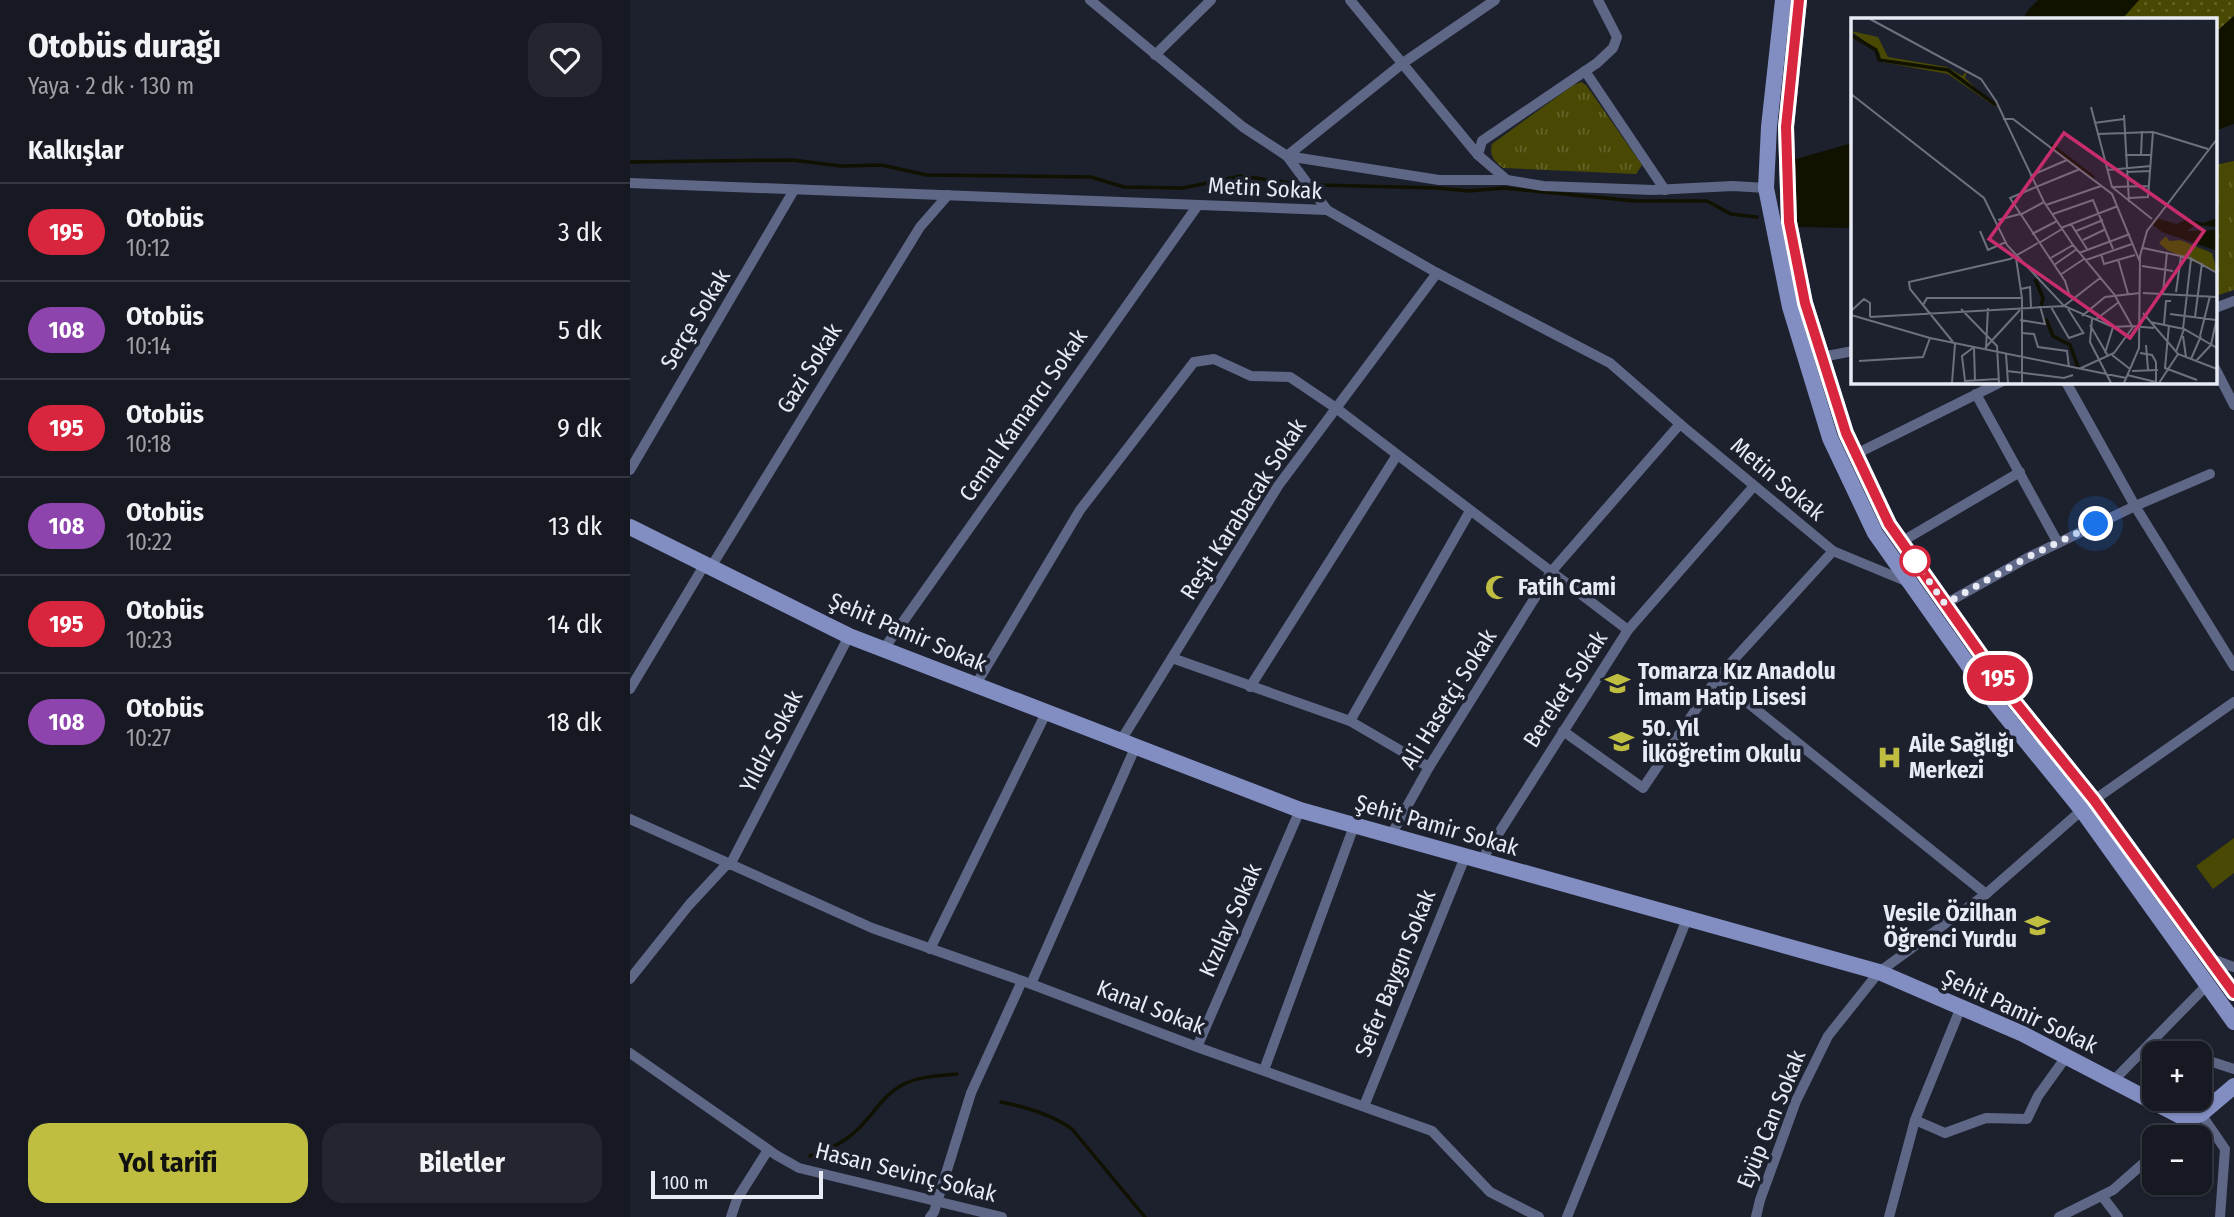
<!DOCTYPE html>
<html lang="tr">
<head>
<meta charset="utf-8">
<style>
	body { margin:0; font-family:"Fira Sans Condensed",sans-serif; background:#23262f; color:#f1f3f6; height:100vh; display:flex; flex-direction:column; font-size:26px; white-space:nowrap }
	* { box-sizing:border-box; margin:0 }
	p { font-size:23px; color:#9ea0a5 }
	.icon { flex:none; width:38px; height:38px; fill:none; stroke:currentColor; stroke-width:2; stroke-linecap:round; stroke-linejoin:round }
	.map { position:relative; flex:1; overflow:hidden }
	.sheet { display:flex; flex-direction:column; background:#161922; width:630px }
	.sheet>* { flex:none }
	.badge { padding:0 14px; border-radius:23px; font-size:24px; line-height:46px }
	.buttons { position:absolute; left:1512px; top:1041px; display:grid; gap:14px }
	.buttons a { display:grid; place-items:center; width:70px; height:70px; border-radius:14px; background:#161922; box-shadow:0 2px 5px #0004,0 0 0 2px #353840; font-size:35px }
	.scale { position:absolute; left:21px; bottom:18px; width:172px; box-sizing:border-box; padding-left:7px; border:4px solid #e8eaf4; border-top:0; font-size:19px; line-height:24px; white-space:nowrap; color:#e8eaf4; -webkit-text-stroke:5px #1d212e; paint-order:stroke }
	.you { position:absolute; width:35px; height:35px; margin:-18px; border:5px solid #fff; border-radius:50%; background:#1a73e8; box-shadow:0 0 0 10px #1a73e833 }
	.map>.badge { position:absolute; translate:-50% -50%; box-shadow:0 0 0 4px #fff }
	h2 { padding:0 28px; font-size:26px; line-height:63px }
	.round { display:grid; place-items:center; flex:none; width:74px; height:74px; border-radius:21px; background:#23262f }
	.summary { display:flex; align-items:center; justify-content:space-between; height:119px; padding:0 28px }
	h1 { font-size:33px; font-weight:700; line-height:52px }
	.primary-button { display:flex; gap:14px; margin-top:auto; padding:14px 28px }
	.primary-button a { flex:1; height:80px; border-radius:21px; background:#bfbe41; color:#111; font-size:28px; font-weight:700; line-height:80px; text-align:center }
	.primary-button a+a { background:#23262f; color:#f1f3f6 }
	ul { padding:0; list-style:none }
	li { display:flex; align-items:center; gap:21px; height:98px; padding:0 28px; border-top:2px solid #353840 }
	li div { flex:1 }
	li b { display:block; font-size:26px }
	li em { font-style:normal }
	li .badge { min-width:77px; font-weight:700; text-align:center }
	main { display:flex; flex:1; min-height:0 }
	.map>svg:first-child { display:block }
</style>
</head>
<body>
<main>
<section class="sheet">
<div class="summary"><div><h1>Otobüs durağı</h1><p>Yaya · 2 dk · 130 m</p></div><a class="round"><svg class="icon" aria-label="heart" viewBox="0 0 24 24"><path d="M12 20l-8-8c-3-5 5-10 8-4 3-6 11-1 8 4z"/></svg></a></div>
<h2>Kalkışlar</h2>
<ul>
<li><span class="badge" style="background:#d7263d;color:#fff">195</span><div><b>Otobüs</b><p>10:12</p></div><em>3 dk</em></li>
<li><span class="badge" style="background:#8e44ad;color:#fff">108</span><div><b>Otobüs</b><p>10:14</p></div><em>5 dk</em></li>
<li><span class="badge" style="background:#d7263d;color:#fff">195</span><div><b>Otobüs</b><p>10:18</p></div><em>9 dk</em></li>
<li><span class="badge" style="background:#8e44ad;color:#fff">108</span><div><b>Otobüs</b><p>10:22</p></div><em>13 dk</em></li>
<li><span class="badge" style="background:#d7263d;color:#fff">195</span><div><b>Otobüs</b><p>10:23</p></div><em>14 dk</em></li>
<li><span class="badge" style="background:#8e44ad;color:#fff">108</span><div><b>Otobüs</b><p>10:27</p></div><em>18 dk</em></li>
</ul>
<div class="primary-button"><a>Yol tarifi</a><a>Biletler</a></div>
</section>
<div class="map">
<svg width="1604" height="1217" viewBox="0 0 1604 1217">
	<defs>
		<pattern id="grass-dots" width="8" height="8" patternUnits="userSpaceOnUse" patternTransform="scale(1.75)"><rect width="8" height="8" fill="#4a4903"/><path d="M2 2h.1M6 6h.1" fill="none" stroke="#646328" stroke-width="1.8" stroke-linecap="round"/></pattern>
		<pattern id="park-tufts" width="24" height="20" patternUnits="userSpaceOnUse" patternTransform="scale(1.75)"><rect width="24" height="20" fill="#4a4903"/><path d="M3 7l-1-3M5 7V3M7 7l1-3M15 17l-1-3M17 17v-4M19 17l1-3" fill="none" stroke="#646328"/></pattern>
	</defs>
	<rect width="100%" height="100%" fill="#1d212e"/>
	<path fill="url(#grass-dots)" d="M 1509,0 L 1604,0 L 1604,16 L 1585,33 L 1585,19 L 1492,19 Z"/>
	<g fill="url(#park-tufts)">
		<path d="M 951,82 L 956,85 L 1012,165 L 1006,174 L 873,168 C 864,161 859,155 862,144 L 942,86 Z"/>
		<path d="M 1604,161 L 1604,290 L 1585,296 L 1585,165 Z"/>
	</g>
	<path fill="#4a4903" d="M 1604,838 L 1604,873 L 1583,889 L 1566,866 Z"/>
	<g fill="#110">
		<path d="M 1408,0 L 1509,0 L 1492,19 L 1393,19 L 1398,10 Z"/>
		<path d="M 1604,16 L 1604,124 L 1585,131 L 1585,33 Z"/>
		<path d="M 1222,143 L 1222,228 L 1166,227 L 1159,161 Z"/>
	</g>
	<g fill="none" stroke-linecap="round" stroke-linejoin="round">
		<g stroke="#110" stroke-width="3.5">
			<path d="M 0,162 L 162,160 L 211,166 L 251,165 L 297,175 L 461,177 L 494,187 L 553,188 L 611,176 L 668,184"/>
			<path d="M 691,185 L 807,188 L 839,191 L 874,188 L 1005,201 L 1077,201 L 1101,214 L 1127,217"/>
			<path d="M 371,1102 C 396,1107 421,1114 442,1129 L 515,1217"/>
			<path d="M 180,1156 C 200,1150 217,1141 231,1126 C 246,1111 254,1094 274,1084 C 290,1076 309,1076 327,1074"/>
		</g>
		<g stroke="#5f6787" stroke-width="10">
			<path d="M 460,0 L 613,127 L 657,156 L 809,180 L 877,180 L 913,186 L 1023,190 L 1103,186 L 1136,188"/>
			<path d="M 720,0 L 848,155 L 877,180"/>
			<path d="M 525,55 L 581,0"/>
			<path d="M 955,71 L 1035,190"/>
			<path d="M 848,155 L 852,141 L 967,63 L 983,48 L 987,37 L 968,0"/>
			<path d="M 0,183 L 697,210 L 807,273 L 980,363 L 1050,424 L 1203,551 L 1278,582"/>
			<path d="M 697,210 L 657,156 L 773,63 L 865,0"/>
			<path d="M 1585,308 L 1604,301"/>
			<path d="M 1192,357 L 1223,351"/>
			<path d="M 1585,368 L 1604,405"/>
			<path d="M 1436,382 L 1505,506 L 1604,666"/>
			<path d="M 1346,394 L 1428,543"/>
			<path d="M 1226,454 L 1371,382"/>
			<path d="M 0,470 L 164,190"/>
			<path d="M 1271,542 L 1390,472"/>
			<path d="M 81,567 L 290,227 L 318,195"/>
			<path d="M 1315,604 L 1397,558 L 1505,506 L 1580,474"/>
			<path d="M 253,650 L 568,205"/>
			<path d="M 542,658 L 720,721 L 799,767"/>
			<path d="M 1087,678 L 1356,894"/>
			<path d="M 345,686 L 450,510 L 564,362 L 584,359 L 621,376 L 660,377 L 706,408 L 998,630"/>
			<path d="M 620,687 L 767,455"/>
			<path d="M 0,689 L 75,564"/>
			<path d="M 720,721 L 840,511"/>
			<path d="M 933,731 L 1013,788 L 1087,678 L 1203,551"/>
			<path d="M 490,742 L 648,486 L 807,273"/>
			<path d="M 1464,800 L 1604,702"/>
			<path d="M 0,819 L 242,928 L 401,984 L 567,1047 L 802,1131 L 860,1192 L 909,1217"/>
			<path d="M 760,837 L 799,767 L 921,572 L 1050,424"/>
			<path d="M 851,861 L 998,630 L 1124,486"/>
			<path d="M 100,865 L 219,636"/>
			<path d="M 300,949 L 416,713"/>
			<path d="M 1579,958 L 1604,967"/>
			<path d="M 0,979 L 59,905 L 97,864"/>
			<path d="M 401,984 L 505,748"/>
			<path d="M 1521,1043 L 1555,1054"/>
			<path d="M 567,1047 L 670,810"/>
			<path d="M 0,1053 L 146,1155 L 169,1168 L 372,1217"/>
			<path d="M 1570,1058 L 1604,1069"/>
			<path d="M 634,1070 L 724,826"/>
			<path d="M 1483,1081 L 1578,984"/>
			<path d="M 734,1106 L 835,857"/>
			<path d="M 1571,1114 L 1595,1149 L 1590,1217"/>
			<path d="M 1285,1120 L 1315,1133 L 1356,1118 L 1397,1119 L 1408,1096 L 1436,1057"/>
			<path d="M 1540,1138 L 1556,1119"/>
			<path d="M 1472,1196 L 1488,1217"/>
			<path d="M 101,1217 L 107,1199 L 138,1150"/>
			<path d="M 300,1217 L 304,1212 L 341,1093 L 392,981"/>
			<path d="M 937,1217 L 1057,919"/>
			<path d="M 1126,1217 L 1130,1200 L 1166,1101 L 1198,1036 L 1249,972 L 1356,894 L 1452,810"/>
			<path d="M 1259,1217 L 1285,1120 L 1331,1007"/>
			<path d="M 1429,1217 L 1483,1190 L 1524,1154"/>
		</g>
		<g stroke="#828ec2" stroke-width="16">
			<path d="M 1153,0 L 1139,127 L 1136,188 L 1160,307 L 1200,438 L 1245,533 L 1365,703 L 1452,810 L 1604,1022"/>
			<path d="M 1169,0 L 1156,127 L 1159,222 L 1175,303 L 1216,433 L 1259,524 L 1378,693 L 1464,800 L 1604,993"/>
			<path d="M 0,527 L 219,636 L 670,810 L 1249,972 L 1393,1034 L 1556,1119 L 1571,1114 L 1604,1086"/>
		</g>
	</g>
	<g fill="none" stroke-linecap="round" stroke-linejoin="round">
		<defs>
			<path id="line" d="M 1169,0 L 1156,127 L 1159,222 L 1175,303 L 1216,433 L 1259,524 L 1378,693 L 1464,800 L 1604,993"/>
		</defs>
		<use href="#line" stroke="#fff" stroke-width="16"/>
		<use href="#line" stroke="#d7263d" stroke-width="10"/>
		<path stroke="#e8eaf4" stroke-width="7" stroke-dasharray="0 12.6" d="M 1285,561 L 1315,604 L 1396,558 L 1466,524"/>
	</g>
	<defs>
		<symbol id="mosque-bare" viewBox="-9 -9 18 18"><path d="M3.5-4.9A6 6 0 1 0 3.5 4.9A5 5 0 1 1 3.5-4.9Z" fill="#bfbe41" stroke="#1d212e" stroke-width="2.5" paint-order="stroke"/></symbol>
		<symbol id="school-bare" viewBox="-9 -9 18 18"><path d="M0-5L7-2L0 1L-7-2ZM-4 1L0 2.5L4 1V4Q0 6-4 4Z" fill="#bfbe41" stroke="#1d212e" stroke-width="2.5" paint-order="stroke"/></symbol>
		<symbol id="hospital-bare" viewBox="-9 -9 18 18"><path d="M-5-5h3v3.5h4V-5h3V5h-3V1.5h-4V5h-3Z" fill="#bfbe41" stroke="#1d212e" stroke-width="2.5" paint-order="stroke"/></symbol>
	</defs>
	<g fill-rule="evenodd">
		<use href="#mosque-bare" x="850" y="570" width="35" height="35"/>
		<use href="#school-bare" x="970" y="666" width="35" height="35"/>
		<use href="#school-bare" x="974" y="724" width="35" height="35"/>
		<use href="#hospital-bare" x="1242" y="740" width="35" height="35"/>
		<use href="#school-bare" x="1390" y="908" width="35" height="35"/>
	</g>
	<circle fill="#fff" stroke="#d7263d" stroke-width="3.5" cx="1285" cy="561" r="14"/>
	<g text-anchor="middle" dominant-baseline="central" stroke-width="7" stroke-linejoin="round" paint-order="stroke">
		<g font-size="23" fill="#e8eaf4" stroke="#1d212e">
			<text transform="translate(635 188) rotate(3)">Metin Sokak</text>
			<text transform="translate(65 319) rotate(-59)">Serçe Sokak</text>
			<text transform="translate(179 368) rotate(-58)">Gazi Sokak</text>
			<text transform="translate(393 415) rotate(-55)">Cemal Kamancı Sokak</text>
			<text transform="translate(1148 479) rotate(40)">Metin Sokak</text>
			<text transform="translate(613 509) rotate(-57)">Reşit Karabacak Sokak</text>
			<text transform="translate(278 632) rotate(23)">Şehit Pamir Sokak</text>
			<text transform="translate(935 689) rotate(-57)">Bereket Sokak</text>
			<text transform="translate(818 699) rotate(-58)">Ali Hasetçi Sokak</text>
			<text transform="translate(141 741) rotate(-63)">Yıldız Sokak</text>
			<text transform="translate(807 825) rotate(16)">Şehit Pamir Sokak</text>
			<text transform="translate(600 920) rotate(-66)">Kızılay Sokak</text>
			<text transform="translate(765 973) rotate(-68)">Sefer Baygın Sokak</text>
			<text transform="translate(521 1007) rotate(21)">Kanal Sokak</text>
			<text transform="translate(1390 1011) rotate(25)">Şehit Pamir Sokak</text>
			<text transform="translate(1141 1119) rotate(-68)">Eyüp Can Sokak</text>
			<text transform="translate(276 1172) rotate(14)">Hasan Sevinç Sokak</text>
		</g>
		<g font-size="23" font-weight="bold" fill="#e8eaf4" stroke="#1d212e" text-anchor="start">
			<text x="888" y="587">Fatih Cami</text>
			<text x="1008" y="671">Tomarza Kız Anadolu<tspan x="1008" dy="26">İmam Hatip Lisesi</tspan></text>
			<text x="1012" y="728">50. Yıl<tspan x="1012" dy="26">İlköğretim Okulu</tspan></text>
			<text x="1279" y="744">Aile Sağlığı<tspan x="1279" dy="26">Merkezi</tspan></text>
			<text x="1387" y="913" text-anchor="end">Vesile Özilhan<tspan x="1387" dy="26">Öğrenci Yurdu</tspan></text>
		</g>
	</g>
	<g transform="translate(1221 18)">
		<rect width="366" height="366" fill="#1d212e"/>
		<path d="M 0,13 L 27,19 L 37,39 L 96,49 L 111,58 L 116,53 L 114,60 L 146,90 L 97,56 L 31,44 L 28,34 Z" fill="#4a4903"/>
		<path d="M 315,218 L 318,223 L 329,222 L 361,235 L 366,254 L 316,232 L 308,225 Z" fill="#4a4903"/>
		<path d="M 305,200 L 326,206 L 336,201 L 352,205 L 366,200 L 366,209 L 345,207 L 336,213 L 366,212 L 366,233 L 311,214 L 301,206 Z" fill="#110"/>
		<path fill="none" stroke="#110" stroke-width="3.5" d="M 0,17 L 25,32 L 28,42 L 97,52 L 145,87M 200,127 L 243,160M 184,261 L 192,280 L 190,288M 195,301 L 202,318 L 219,327 L 227,349"/>
		<path fill="none" stroke="#6e717d" stroke-width="2" d="M 19,1 L 130,61 L 145,83 L 193,184 L 222,227 L 263,276 L 281,308 L 303,310M 0,76 L 133,180 L 156,227 L 213,288 L 262,309 L 281,308M 240,89 L 261,169 L 301,201M 273,97 L 278,184M 152,101 L 162,101 L 261,176 L 289,244M 243,105 L 273,101M 246,116 L 302,114 L 357,131M 274,137 L 301,137M 290,137 L 291,113M 256,152 L 300,148M 276,154 L 299,153M 179,158 L 216,142M 185,169 L 159,180 L 214,263 L 219,279M 185,169 L 229,151M 261,169 L 298,168M 278,180 L 297,179 L 302,114M 195,187 L 250,168M 202,196 L 242,182 L 262,231M 169,197 L 193,184M 147,202 L 169,196M 220,206 L 236,231M 210,210 L 267,188M 129,213 L 137,232 L 155,224M 225,213 L 252,202M 181,216 L 206,203M 232,222 L 255,211M 188,225 L 211,211M 292,230 L 339,240 L 366,255M 228,235 L 279,216M 250,236 L 253,246 L 284,237M 165,240 L 171,280 L 171,365M 198,241 L 222,227M 267,241 L 277,276M 235,242 L 281,226M 203,247 L 226,231M 291,248 L 322,253M 209,257 L 233,241M 170,271 L 179,269 L 180,289M 325,274 L 330,238M 292,275 L 366,279M 312,275 L 316,234M 72,287 L 76,280 L 171,280M 200,289 L 218,320 L 232,315M 110,291 L 146,328 L 148,365M 217,291 L 233,316M 0,293 L 13,281 L 19,285 L 19,299M 292,295 L 327,336 L 366,351M 319,296 L 365,302M 0,297 L 79,320 L 275,360M 231,298 L 254,279 L 289,275M 19,299 L 213,288 L 249,260M 344,299 L 351,245M 241,301 L 239,324 L 260,365M 169,302 L 194,306 L 189,288M 244,302 L 268,284M 299,304 L 333,311 L 366,330M 313,306 L 315,283 L 320,283M 239,307 L 257,338M 318,307 L 314,350 L 346,362M 332,311 L 340,241M 170,315 L 183,316 L 187,329 L 216,333 L 218,349M 332,318 L 335,339M 349,318 L 359,278M 102,324 L 59,271 L 58,264 L 159,241 L 187,225M 295,327 L 297,352M 123,329 L 111,338 L 114,363 L 147,361M 123,330 L 124,363M 134,330 L 169,292M 135,331 L 137,290M 325,334 L 333,311M 254,335 L 262,309M 289,335 L 301,337 L 305,344 L 305,364M 155,336 L 157,365M 261,337 L 279,351M 340,341 L 350,318M 8,343 L 72,339 L 79,320M 345,343 L 360,327 L 366,299M 228,351 L 263,335 L 282,309M 156,353 L 213,360 L 222,357M 281,353 L 307,352M 276,357 L 309,365M 101,365 L 104,326M 273,365 L 288,330 L 289,238 L 296,213 L 366,121M 308,365 L 327,336"/>
		<path fill="#c62d6a" fill-opacity="0.15" stroke="#c62d6a" stroke-width="3.5" d="M 213,115 L 353,213 L 279,320 L 138,221 Z"/>
		<rect width="366" height="366" fill="none" stroke="#e8eaf4" stroke-width="3.5"/>
	</g>
</svg>
<div class="buttons">
<a>+</a>
<a>−</a>
</div>
<div class="scale">100 m</div>
<div class="you" style="left:1466px;top:524px"></div>
<b class="badge" style="left:1368px;top:678px;background:#d7263d;color:#fff">195</b>
</div>
</main>
</body>
</html>
